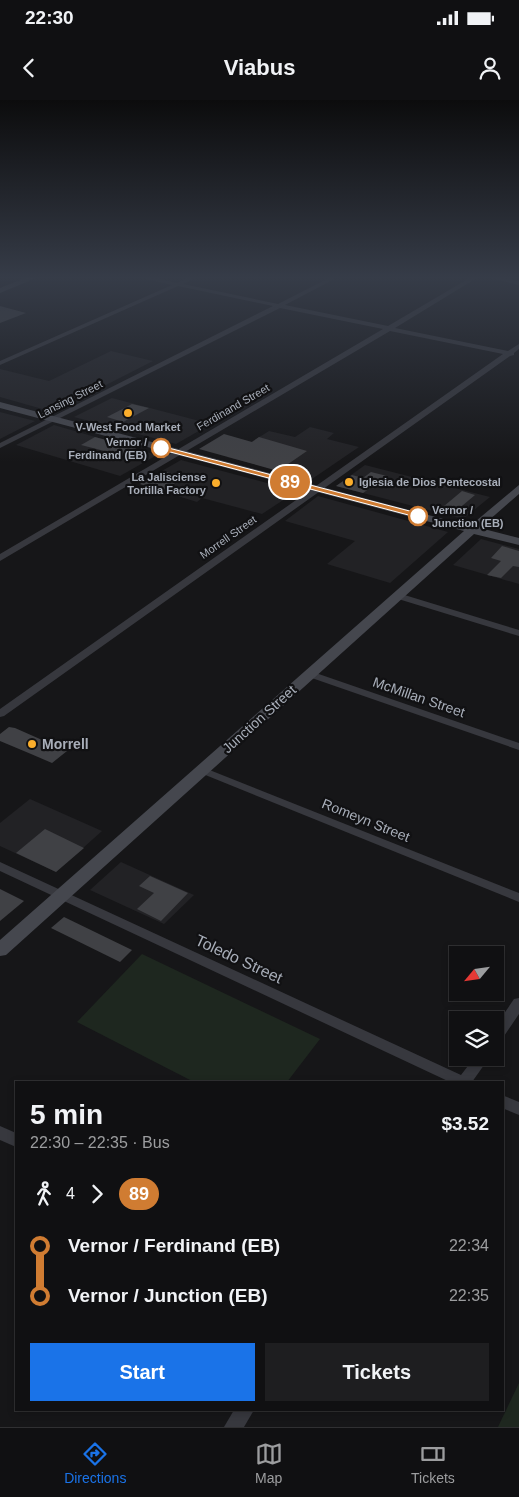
<!DOCTYPE html>
<html lang="en">
<head>
<meta charset="utf-8">
<style>
	body { margin:0; font-family:Arial,sans-serif; background:#1e1e20; color:#f1f3f6; height:100vh; display:flex; flex-direction:column; font-size:19px; white-space:nowrap }
	* { box-sizing:border-box; margin:0 }
	p { font-size:16px; color:#9c9d9f }
	.icon { flex:none; width:28px; height:28px; fill:none; stroke:currentColor; stroke-width:2; stroke-linecap:round; stroke-linejoin:round }
	.map { position:relative; flex:1; overflow:hidden }
	.sheet { position:absolute; left:15px; top:981px; width:489px; height:330px; display:flex; flex-direction:column; background:#101012; border-radius:0px; box-shadow:0 2px 8px #0003,0 0 0 1px #303032 }
	.sheet>* { flex:none }
	.badge { padding:0 10px; border-radius:16px; font-size:18px; line-height:32px }
	.needle { width:32px; rotate:241deg }
	.controls { position:absolute; left:449px; top:846px; display:grid; gap:10px }
	.controls a { display:grid; place-items:center; width:55px; height:55px; border-radius:0px; background:#101012; box-shadow:0 2px 8px #0003,0 0 0 1px #303032; font-size:25px }
	.map>.badge { position:absolute; translate:-50% -50%; box-shadow:0 0 0 2px #fff }
	.legs { display:flex; align-items:center; gap:8px; height:55px; padding:0 15px; font-size:16px }
	.legs p { margin-inline-start:auto }
	.overview { display:flex; align-items:center; justify-content:space-between; height:85px; padding:0 15px }
	h1 { font-size:28px; font-weight:800; line-height:38px }
	.action { display:flex; gap:10px; margin-top:auto; padding:10px 15px }
	.action a { flex:1; height:58px; border-radius:0px; background:#1a73e8; color:#fff; font-size:20px; font-weight:800; line-height:58px; text-align:center }
	.action a+a { background:#1e1e20; color:#f1f3f6 }
	ul { padding:0 15px; list-style:none }
	li { display:flex; align-items:center; gap:18px; height:50px; font-size:19px }
	li i { display:grid; place-items:center; width:8px; height:100%; margin:0 6px; background:currentColor }
	li i::after { content:''; width:12px; height:12px; margin:-6px; border:4px solid; border-radius:50%; background:#101012 }
	li p { margin-inline-start:auto }
	li:first-child i { background:linear-gradient(#0000 50%,currentColor 0) }
	li:last-child i { background:linear-gradient(currentColor 50%,#0000 0) }
	.status { display:flex; justify-content:space-between; align-items:center; height:35px; padding:0 25px; background:#101012; direction:ltr }
	.status svg { height:14px; fill:currentColor }
	header { display:flex; justify-content:space-between; align-items:center; height:65px; padding:0 15px; background:#101012; font-size:22px; font-weight:800 }
	.menu { display:flex; justify-content:space-around; align-items:center; height:70px; border-top:1px solid #303032; background:#101012; font-size:14px; color:#9c9d9f }
	.menu a { display:grid; justify-items:center; gap:2px }
	.menu .on { color:#1a73e8 }
	.map>svg:first-child { display:block }
</style>
</head>
<body>
<div class="status"><b>22:30</b><svg viewBox="0 0 49 12"><path d="M0 12V9h3v3zM5 12V6h3v6zM10 12V3h3v9zM15 12V0h3v12zM26 1h20v11H26zM47 4h2v5h-2z"/></svg></div>
<header><svg class="icon" aria-label="back" viewBox="0 0 24 24"><path d="M15 5l-7 7 7 7"/></svg>Viabus<svg class="icon" aria-label="person" viewBox="0 0 24 24"><circle cx="12" cy="8" r="4"/><path d="M4 21q1-7 8-7t8 7"/></svg></header>
<div class="map">
<svg width="519" height="1327" viewBox="0 0 519 1327">
	<rect width="100%" height="100%" fill="#161618"/>
	<g fill="#222225">
		<path d="M 111,251 L 153,261 L 53,312 L 0,297 L 0,269 L 49,281 Z"/>
		<path d="M 112,298 L 211,324 L 176,344 L 74,317 Z"/>
		<path d="M 0,312 L 35,321 L 0,339 Z"/>
		<path d="M 54,325 L 157,355 L 120,376 L 16,345 Z"/>
		<path d="M 310,327 L 334,333 L 327,339 L 359,347 L 312,379 L 227,357 L 269,331 L 295,337 Z"/>
		<path d="M 181,360 L 297,391 L 262,414 L 202,398 L 197,402 L 139,384 Z"/>
		<path d="M 365,365 L 490,397 L 463,419 L 336,386 Z"/>
		<path d="M 318,396 L 448,432 L 390,483 L 327,464 L 355,441 L 285,421 Z"/>
		<path d="M 481,439 L 519,449 L 519,484 L 453,465 Z"/>
		<path d="M 30,699 L 102,731 L 56,772 L 0,746 L 0,723 Z"/>
		<path d="M 121,762 L 194,795 L 164,824 L 90,790 Z"/>
	</g>
	<g fill="#1e271f">
		<path d="M 142,854 L 320,939 L 287,982 L 194,982 L 77,922 Z"/>
		<path d="M 519,1283 L 519,1327 L 498,1327 Z"/>
	</g>
	<g fill="#404145">
		<path d="M 0,206 L 26,213 L 0,223 Z"/>
		<path d="M 132,304 L 149,308 L 123,322 L 107,317 Z"/>
		<path d="M 224,334 L 252,342 L 259,337 L 307,351 L 278,371 L 199,349 Z"/>
		<path d="M 95,337 L 106,340 L 137,349 L 124,356 L 81,345 Z"/>
		<path d="M 163,371 L 185,377 L 162,391 L 140,384 Z"/>
		<path d="M 371,372 L 387,376 L 363,393 L 336,386 L 352,375 L 363,378 Z"/>
		<path d="M 462,391 L 475,395 L 450,416 L 437,412 Z"/>
		<path d="M 502,446 L 519,451 L 519,467 L 513,466 L 501,478 L 487,475 L 501,461 L 491,458 Z"/>
		<path d="M 9,627 L 15,628 L 67,651 L 52,663 L 31,654 L 0,641 L 0,634 Z"/>
		<path d="M 45,729 L 84,748 L 56,772 L 16,753 Z"/>
		<path d="M 150,776 L 188,793 L 161,821 L 137,809 L 154,793 L 139,786 Z"/>
		<path d="M 0,789 L 24,801 L 0,821 Z"/>
		<path d="M 64,817 L 132,850 L 120,862 L 51,828 Z"/>
	</g>
	<g fill="none" stroke-linecap="round" stroke-linejoin="round">
		<g fill="#37383e" fill-rule="evenodd">
			<path d="M 134,176 L 147,176 L 177,183 L 191,176 L 199,176 L 183,184 L 278,204 L 333,176 L 340,176 L 285,205 L 388,226 L 473,176 L 480,176 L 395,228 L 508,251 L 519,244 L 519,249 L 514,253 L 514,255 L 510,256 L 4,616 L 0,617 L 0,609 L 503,254 L 390,231 L 0,461 L 0,454 L 383,229 L 280,208 L 0,348 L 0,343 L 273,206 L 178,186 L 0,265 L 0,261 L 172,185 Z"/>
			<path d="M 481,176 L 494,176 L 519,181 L 519,185 Z"/>
			<path d="M 398,493 L 519,530 L 519,536 L 395,498 L 395,494 Z"/>
			<path d="M 310,571 L 519,643 L 519,650 L 306,576 L 305,574 Z"/>
			<path d="M 202,667 L 519,793 L 519,802 L 198,672 L 196,670 Z"/>
			<path d="M 0,762 L 461,975 L 474,958 L 489,958 L 472,982 L 450,982 L 0,771 Z"/>
			<path d="M 519,898 L 519,914 L 500,942 L 495,944 L 495,927 L 514,899 Z"/>
			<path d="M 502,995 L 519,1002 L 519,1015 L 502,1008 Z"/>
			<path d="M 0,1026 L 16,1033 L 16,1047 L 0,1040 Z"/>
			<path d="M 234,1310 L 254,1310 L 244,1327 L 224,1327 Z"/>
		</g>
		<g fill="#45474e" fill-rule="evenodd">
			<path d="M 30,176 L 41,176 L 0,193 L 0,188 Z"/>
			<path d="M 0,302 L 470,426 L 519,385 L 519,394 L 480,428 L 519,438 L 519,445 L 474,434 L 6,855 L 0,856 L 0,840 L 464,431 L 0,308 Z"/>
		</g>
	</g>
	<linearGradient id="sky" x2="0" y2="1"><stop stop-color="#0c0c0d"/><stop offset="0.49" stop-color="#363c48"/><stop offset="1" stop-color="#363c48" stop-opacity="0"/></linearGradient>
	<rect width="519" height="362" fill="url(#sky)"/>
	<path fill="#d07c32" stroke="#fff" d="M 161,346 L 421,414 L 422,416 L 416,417 L 159,349 Z"/>
	<g fill="#fbae2c" stroke="#111113" stroke-width="2">
		<circle cx="128" cy="313" r="5"/>
		<circle cx="349" cy="382" r="5"/>
		<circle cx="216" cy="383" r="5"/>
		<circle cx="32" cy="644" r="5"/>
	</g>
	<g fill="#fff" stroke="#d07c32" stroke-width="2.5">
		<circle cx="161" cy="348" r="9"/>
		<circle cx="418" cy="416" r="9"/>
	</g>
	<g text-anchor="middle" dominant-baseline="central" stroke-width="4.5" stroke-linejoin="round" paint-order="stroke">
		<g font-size="11" fill="#a8aeb9" stroke="#111113">
			<text transform="translate(70 299) rotate(-27)">Lansing Street</text>
			<text transform="translate(233 307) rotate(-30)">Ferdinand Street</text>
			<text transform="translate(228 437) rotate(-35)">Morrell Street</text>
		</g>
		<g font-size="11" font-weight="bold" fill="#a8aeb9" stroke="#111113">
			<text x="128" y="327">V-West Food Market</text>
			<text x="206" y="377" text-anchor="end">La Jalisciense<tspan x="206" dy="13">Tortilla Factory</tspan></text>
			<text x="359" y="382" text-anchor="start">Iglesia de Dios Pentecostal</text>
		</g>
		<g font-size="11" font-weight="bold" fill="#a8aeb9" stroke="#111113" text-anchor="end">
			<text x="147" y="342">Vernor /<tspan x="147" dy="13">Ferdinand (EB)</tspan></text>
			<text x="432" y="410" text-anchor="start">Vernor /<tspan x="432" dy="13">Junction (EB)</tspan></text>
		</g>
		<g font-size="14" fill="#a8aeb9" stroke="#111113">
			<text transform="translate(419 597) rotate(19)">McMillan Street</text>
			<text transform="translate(259 619) rotate(-42)">Junction Street</text>
			<text transform="translate(366 720) rotate(22)">Romeyn Street</text>
		</g>
		<g font-size="14" font-weight="bold" fill="#a8aeb9" stroke="#111113" text-anchor="start">
			<text x="42" y="644">Morrell</text>
		</g>
		<g font-size="16" fill="#a8aeb9" stroke="#111113">
			<text transform="translate(239 859) rotate(25)">Toledo Street</text>
		</g>
	</g>
</svg>
<div class="controls">
<a><svg class="needle" viewBox="-14 -14 28 28"><path d="M0-13l5 13h-10z" fill="#e53935"/><path d="M0 13l5-13h-10z" fill="#9c9d9f"/></svg></a>
<a><svg class="icon" aria-label="layers" viewBox="0 0 24 24"><path d="M12 4l9 5-9 5-9-5zM3 14l9 5 9-5"/></svg></a>
</div>
<b class="badge" style="left:290px;top:382px;background:#d07c32;color:#fff">89</b>
<section class="sheet">
<div class="overview"><div><h1>5 min</h1><p>22:30 – 22:35 · Bus</p></div><b>$3.52</b></div>
<div class="legs"><svg class="icon" aria-label="walk" viewBox="0 0 24 24"><circle cx="13" cy="4" r="2"/><path d="M13 8l-2 6 4 7M11 14l-3 7M7 12l3-4h3l4 4"/></svg>4<svg class="icon" aria-label="forward" viewBox="0 0 24 24"><path d="M9 5l7 7-7 7"/></svg><b class="badge" style="background:#d07c32;color:#fff">89</b></div>
<ul>
<li><i style="color:#d07c32"></i><b>Vernor / Ferdinand (EB)</b><p>22:34</p></li>
<li><i style="color:#d07c32"></i><b>Vernor / Junction (EB)</b><p>22:35</p></li>
</ul>
<div class="action"><a>Start</a><a>Tickets</a></div>
</section>
</div>
<nav class="menu">
<a class="on"><svg class="icon" aria-label="directions" viewBox="0 0 24 24"><path d="M12 3l9 9-9 9-9-9zM9 14v-3h6M13 9l2 2-2 2"/></svg>Directions</a>
<a><svg class="icon" aria-label="map" viewBox="0 0 24 24"><path d="M3 6l6-2 6 2 6-2v14l-6 2-6-2-6 2zM9 4v14M15 6v14"/></svg>Map</a>
<a><svg class="icon" aria-label="tickets" viewBox="0 0 24 24"><path d="M3 7h18v10H3zM15 7v10"/></svg>Tickets</a>
</nav>
</body>
</html>
